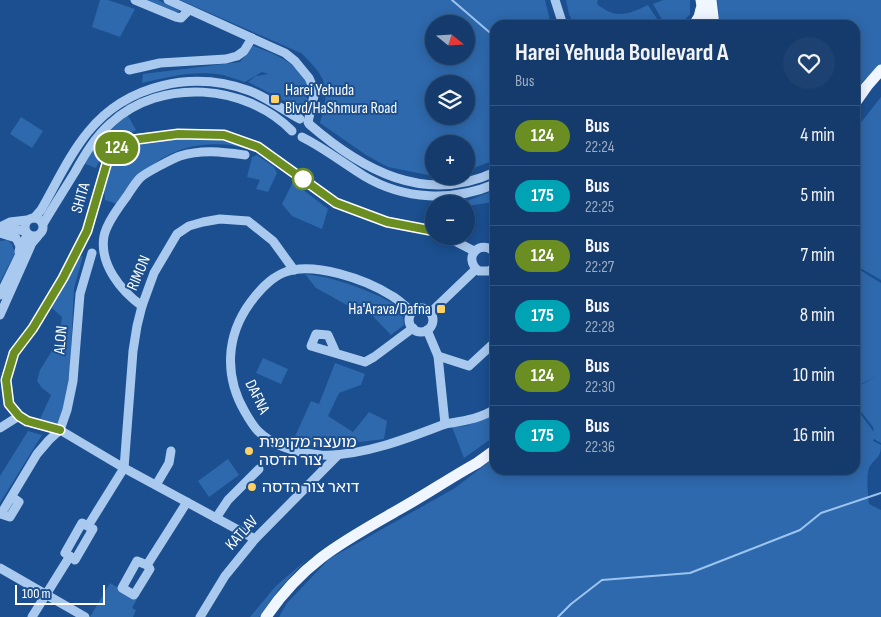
<!DOCTYPE html>
<html lang="en">
<head>
<meta charset="utf-8">
<style>
	body { margin:0; font-family:"Sofia Sans Condensed","Noto Sans Hebrew",sans-serif; background:#1d4271; color:#f1f3f6; height:100vh; display:flex; flex-direction:column; font-size:19px; white-space:nowrap }
	* { box-sizing:border-box; margin:0 }
	p { font-size:16px; color:#9dadc1 }
	.icon { flex:none; width:28px; height:28px; fill:none; stroke:currentColor; stroke-width:2; stroke-linecap:round; stroke-linejoin:round }
	.map { position:relative; flex:1; overflow:hidden }
	.sheet { position:absolute; left:490px; top:20px; width:370px; height:455px; display:flex; flex-direction:column; background:#143b6b; border-radius:15px; box-shadow:0 2px 12px #0003,0 0 0 1px #33557e }
	.sheet>* { flex:none }
	.badge { padding:0 10px; border-radius:16px; font-size:18px; line-height:32px }
	.needle { width:32px; rotate:108deg }
	.tools { position:absolute; left:425px; top:15px; display:grid; gap:10px }
	.tools a { display:grid; place-items:center; width:50px; height:50px; border-radius:50%; background:#143b6b; box-shadow:0 2px 12px #0003,0 0 0 1px #33557e; font-size:25px }
	.scale { position:absolute; left:15px; bottom:12px; width:90px; box-sizing:border-box; padding-left:5px; border:2px solid #fff; border-top:0; font-size:14px; line-height:18px; white-space:nowrap; color:#fff; -webkit-text-stroke:4px #1b4f8f; paint-order:stroke }
	.map>.badge { position:absolute; translate:-50% -50%; box-shadow:0 0 0 2px #fff }
	.round { display:grid; place-items:center; flex:none; width:52px; height:52px; border-radius:26px; background:#1d4271 }
	.head { display:flex; align-items:center; justify-content:space-between; height:85px; padding:0 25px }
	h1 { font-size:24px; font-weight:700; line-height:38px }
	ul { padding:0; list-style:none }
	li { display:flex; align-items:center; gap:15px; height:60px; padding:0 25px; border-top:1px solid #33557e }
	li div { flex:1 }
	li b { display:block; font-size:19px }
	li em { font-style:normal }
	li .badge { min-width:55px; font-weight:700; text-align:center }
	.map>svg:first-child { display:block }
</style>
</head>
<body>
<div class="map">
<svg width="881" height="617" viewBox="0 0 881 617">
	<rect width="100%" height="100%" fill="#1b4f8f"/>
	<g fill="#2e69ad" fill-rule="evenodd">
		<path d="M 100,0 L 108,0 L 135,9 L 120,37 L 92,27 Z"/>
		<path d="M 144,0 L 158,0 L 180,11 L 175,13 Z"/>
		<path d="M 180,0 L 545,0 L 551,25 L 495,25 L 495,160 L 466,171 L 466,144 L 434,144 L 433,176 L 388,167 L 366,155 L 320,123 C 330,87 328,79 301,53 ZM 434,24 L 466,24 L 466,56 L 434,56 ZM 434,84 L 466,84 L 466,116 L 434,116 Z"/>
		<path d="M 566,0 L 598,0 L 597,4 C 616,20 629,14 648,5 L 661,25 L 574,25 L 569,14 Z"/>
		<path d="M 663,0 L 690,0 L 690,14 C 683,23 677,25 665,25 L 653,4 Z"/>
		<path d="M 717,0 L 881,0 L 881,65 L 862,82 L 855,93 L 855,25 L 720,25 Z"/>
		<path d="M 251,45 C 272,53 299,62 308,85 C 310,90 310,96 311,101 L 308,96 L 296,87 L 310,101 L 309,107 L 303,115 L 281,99 L 248,82 L 256,76 L 268,74 L 262,72 L 245,82 C 238,80 230,77 223,75 C 195,70 168,77 142,83 L 143,74 L 240,62 L 249,51 Z"/>
		<path d="M 881,97 L 881,280 L 855,265 L 855,130 Z"/>
		<path d="M 127,114 L 136,130 C 117,139 104,149 96,168 L 83,163 L 108,129 Z"/>
		<path d="M 21,117 L 43,131 L 32,148 L 10,134 Z"/>
		<path d="M 199,136 L 214,138 L 256,151 C 247,149 238,146 230,145 C 177,140 146,163 117,204 L 105,200 C 99,135 152,142 199,136 Z"/>
		<path d="M 257,155 L 274,167 L 277,173 L 268,192 L 256,189 L 260,180 L 247,177 L 252,157 Z"/>
		<path d="M 293,182 L 328,209 L 322,229 L 292,216 L 282,204 Z"/>
		<path d="M 495,190 L 495,202 L 466,206 L 466,204 L 446,204 L 467,201 Z"/>
		<path d="M 7,240 L 12,244 L 15,253 L 0,282 L 0,241 Z"/>
		<path d="M 83,256 L 74,288 L 70,371 L 60,424 L 40,419 L 51,395 L 42,388 L 37,381 L 40,370 L 58,341 L 62,317 L 52,308 L 78,257 Z"/>
		<path d="M 855,267 L 881,283 L 881,443 L 874,439 L 873,441 L 881,445 C 881,459 875,457 869,468 C 866,476 868,496 869,504 L 881,510 L 881,617 L 279,617 L 287,603 L 329,559 L 455,488 L 495,457 L 495,470 L 855,470 L 855,407 L 874,432 L 873,427 L 855,404 L 855,388 L 879,375 L 855,387 Z"/>
		<path d="M 305,274 C 332,277 357,286 381,297 C 386,300 394,303 398,307 C 403,312 403,319 404,325 L 391,335 L 365,308 L 356,310 L 316,288 Z"/>
		<path d="M 263,358 L 288,369 L 281,384 L 256,373 Z"/>
		<path d="M 335,363 L 365,374 L 361,385 L 339,393 L 328,416 L 353,432 L 369,412 L 387,421 L 384,439 L 321,447 L 293,441 L 311,401 L 319,404 Z"/>
		<path d="M 495,415 L 495,436 L 464,458 L 452,427 L 466,426 Z"/>
		<path d="M 28,431 L 42,435 L 0,503 L 0,476 Z"/>
		<path d="M 228,459 L 239,475 L 209,497 L 198,481 Z"/>
		<path d="M 306,560 L 279,589 L 259,617 L 250,617 L 275,587 Z"/>
		<path d="M 110,583 L 137,599 L 132,608 L 136,610 L 133,617 L 90,617 Z"/>
	</g>
	<g fill="none" stroke-linecap="round" stroke-linejoin="round">
		<g stroke="#9cc4f0" stroke-width="2">
			<path d="M 452,0 L 495,37"/>
			<path d="M 558,617 L 571,604 L 602,580 L 690,573 L 800,530 L 821,513 L 881,493"/>
		</g>
		<g stroke="#a9c9ee" stroke-width="9">
			<path d="M 135,0 L 176,17 L 181,18 L 189,10"/>
			<path d="M 168,0 L 267,45 L 285,53 L 295,61 L 309,78 L 313,87 L 314,96 L 308,122"/>
			<path d="M 555,0 L 563,25"/>
			<path d="M 129,70 L 160,63 L 226,59 L 237,56 L 244,51 L 252,38"/>
			<path d="M 309,124 C 362,170 425,205 495,172"/>
			<path d="M 302,137 C 324,148 343,163 364,176 C 404,200 453,202 495,184"/>
			<circle cx="34" cy="227" r="9"/>
			<path d="M 34,218 L 41,210 C 56,184 69,155 88,132 C 127,84 193,70 250,91 C 268,98 283,110 300,119"/>
			<path d="M 43,224 C 53,207 64,190 75,172 C 85,154 95,137 111,123 C 161,77 246,84 292,131"/>
			<path d="M 0,227 L 10,222 L 27,220"/>
			<path d="M 0,232 L 13,229 L 25,231"/>
			<path d="M 0,233 L 16,238 L 20,246 L 19,252"/>
			<path d="M 445,236 L 474,251"/>
			<path d="M 495,253 C 481,237 461,258 479,271 L 489,271 L 495,267"/>
			<path d="M 0,295 L 19,256 L 27,234"/>
			<path d="M 142,306 C 121,291 99,264 104,236 C 107,222 119,207 127,196 C 131,190 135,183 140,178 C 145,173 174,158 180,156 C 202,149 223,152 245,155"/>
			<circle cx="421" cy="320" r="12"/>
			<path d="M 413,312 C 406,307 399,300 392,296 C 367,280 312,260 283,273 C 269,279 259,291 250,303 C 226,336 224,376 245,412 C 249,419 253,426 258,431 C 274,447 299,453 321,455 C 360,457 409,438 445,424 L 438,356 L 427,330"/>
			<path d="M 430,313 L 476,269"/>
			<path d="M 0,315 L 32,243 L 38,236"/>
			<path d="M 336,353 L 328,335 L 316,334 L 311,346 L 365,362 L 374,357 L 413,328"/>
			<path d="M 438,356 L 469,366 L 495,342"/>
			<path d="M 445,424 C 462,421 480,419 495,409"/>
			<path d="M 0,428 L 19,416"/>
			<path d="M 156,485 L 169,463 L 171,451"/>
			<path d="M 12,497 L 19,502 L 10,517 L 1,514 L 37,454 L 49,440 L 60,430 L 67,410 L 73,381 L 80,294 L 92,253"/>
			<path d="M 216,518 L 228,500 L 259,469"/>
			<path d="M 82,523 L 93,529 L 75,560 L 65,553 Z"/>
			<path d="M 88,526 L 124,468 L 133,351 L 137,326 L 142,306 L 154,273 L 177,234 L 189,226 L 203,222 L 220,219 L 248,221 L 273,241 L 294,270"/>
			<path d="M 255,539 L 124,468 L 60,430 L 27,421 L 19,416 L 9,404 L 6,380 L 14,353 L 33,328 L 63,278 L 87,231 L 108,159 L 119,145 L 132,139 L 178,134 L 224,135 L 258,147 L 336,203 L 387,222 L 434,231"/>
			<path d="M 137,561 L 147,565 L 150,569 L 134,595 L 122,588 Z"/>
			<path d="M 147,565 L 187,502"/>
			<path d="M 0,568 L 85,617"/>
			<path d="M 32,617 L 70,556"/>
			<path d="M 200,617 L 225,576 L 255,539 L 338,455"/>
		</g>
		<g stroke="#f0f6ff" stroke-width="11">
			<path d="M 701,0 L 705,25"/>
			<path d="M 711,0 L 714,25"/>
			<path d="M 694,25 L 699,17 L 701,9"/>
			<path d="M 855,103 L 867,86 L 881,70"/>
			<path d="M 266,617 C 303,562 342,542 398,510 C 425,495 450,478 477,463 L 495,450"/>
		</g>
	</g>
	<g fill="none" stroke-linecap="round" stroke-linejoin="round">
		<defs>
			<path id="line" d="M 60,430 L 27,421 L 19,416 L 9,404 L 6,380 L 14,353 L 33,328 L 63,278 L 87,231 L 108,159 L 119,146 L 132,140 L 178,134 L 224,135 L 258,147 L 336,203 L 387,222 L 434,231"/>
		</defs>
		<use href="#line" stroke="#fff" stroke-width="11"/>
		<use href="#line" stroke="#6b8e23" stroke-width="8"/>
	</g>
	<g fill="#ffd166" stroke="#1b4f8f" stroke-width="2">
		<rect x="270" y="94" width="10" height="10" rx="2.5"/>
		<rect x="436" y="304" width="10" height="10" rx="2.5"/>
		<circle cx="249" cy="451" r="5"/>
		<circle cx="252" cy="487" r="5"/>
	</g>
	<circle fill="#fff" stroke="#6b8e23" stroke-width="2.5" cx="303" cy="179" r="10"/>
	<g text-anchor="middle" dominant-baseline="central" stroke-width="4" stroke-linejoin="round" paint-order="stroke">
		<g font-size="16" fill="#fff" stroke="#1b4f8f" text-anchor="start">
			<text x="285" y="90">Harei Yehuda<tspan x="285" dy="18">Blvd/HaShmura Road</tspan></text>
			<text x="431" y="309" text-anchor="end">Ha'Arava/Dafna</text>
			<text x="259" y="442">מועצה מקומית<tspan x="259" dy="18">צור הדסה</tspan></text>
			<text x="262" y="487">דואר צור הדסה</text>
		</g>
		<g font-size="16" fill="#fff" stroke="#1b4f8f">
			<text transform="translate(81 198) rotate(-74)">SHITA</text>
			<text transform="translate(139 273) rotate(-67)">RIMON</text>
			<text transform="translate(61 340) rotate(-85)">ALON</text>
			<text transform="translate(257 397) rotate(64)">DAFNA</text>
			<text transform="translate(242 533) rotate(-48)">KATLAV</text>
		</g>
	</g>
</svg>
<div class="tools">
<a><svg class="needle" viewBox="-14 -14 28 28"><path d="M0-13l5 13h-10z" fill="#e53935"/><path d="M0 13l5-13h-10z" fill="#9dadc1"/></svg></a>
<a><svg class="icon" aria-label="layers" viewBox="0 0 24 24"><path d="M12 4l9 5-9 5-9-5zM3 14l9 5 9-5"/></svg></a>
<a>+</a>
<a>−</a>
</div>
<div class="scale">100 m</div>
<b class="badge" style="left:117px;top:148px;background:#6b8e23;color:#fff">124</b>
<section class="sheet">
<div class="head"><div><h1>Harei Yehuda Boulevard A</h1><p>Bus</p></div><a class="round"><svg class="icon" aria-label="heart" viewBox="0 0 24 24"><path d="M12 20l-8-8c-3-5 5-10 8-4 3-6 11-1 8 4z"/></svg></a></div>
<ul>
<li><span class="badge" style="background:#6b8e23;color:#fff">124</span><div><b>Bus</b><p>22:24</p></div><em>4 min</em></li>
<li><span class="badge" style="background:#00a3b4;color:#fff">175</span><div><b>Bus</b><p>22:25</p></div><em>5 min</em></li>
<li><span class="badge" style="background:#6b8e23;color:#fff">124</span><div><b>Bus</b><p>22:27</p></div><em>7 min</em></li>
<li><span class="badge" style="background:#00a3b4;color:#fff">175</span><div><b>Bus</b><p>22:28</p></div><em>8 min</em></li>
<li><span class="badge" style="background:#6b8e23;color:#fff">124</span><div><b>Bus</b><p>22:30</p></div><em>10 min</em></li>
<li><span class="badge" style="background:#00a3b4;color:#fff">175</span><div><b>Bus</b><p>22:36</p></div><em>16 min</em></li>
</ul>
</section>
</div>
</body>
</html>
